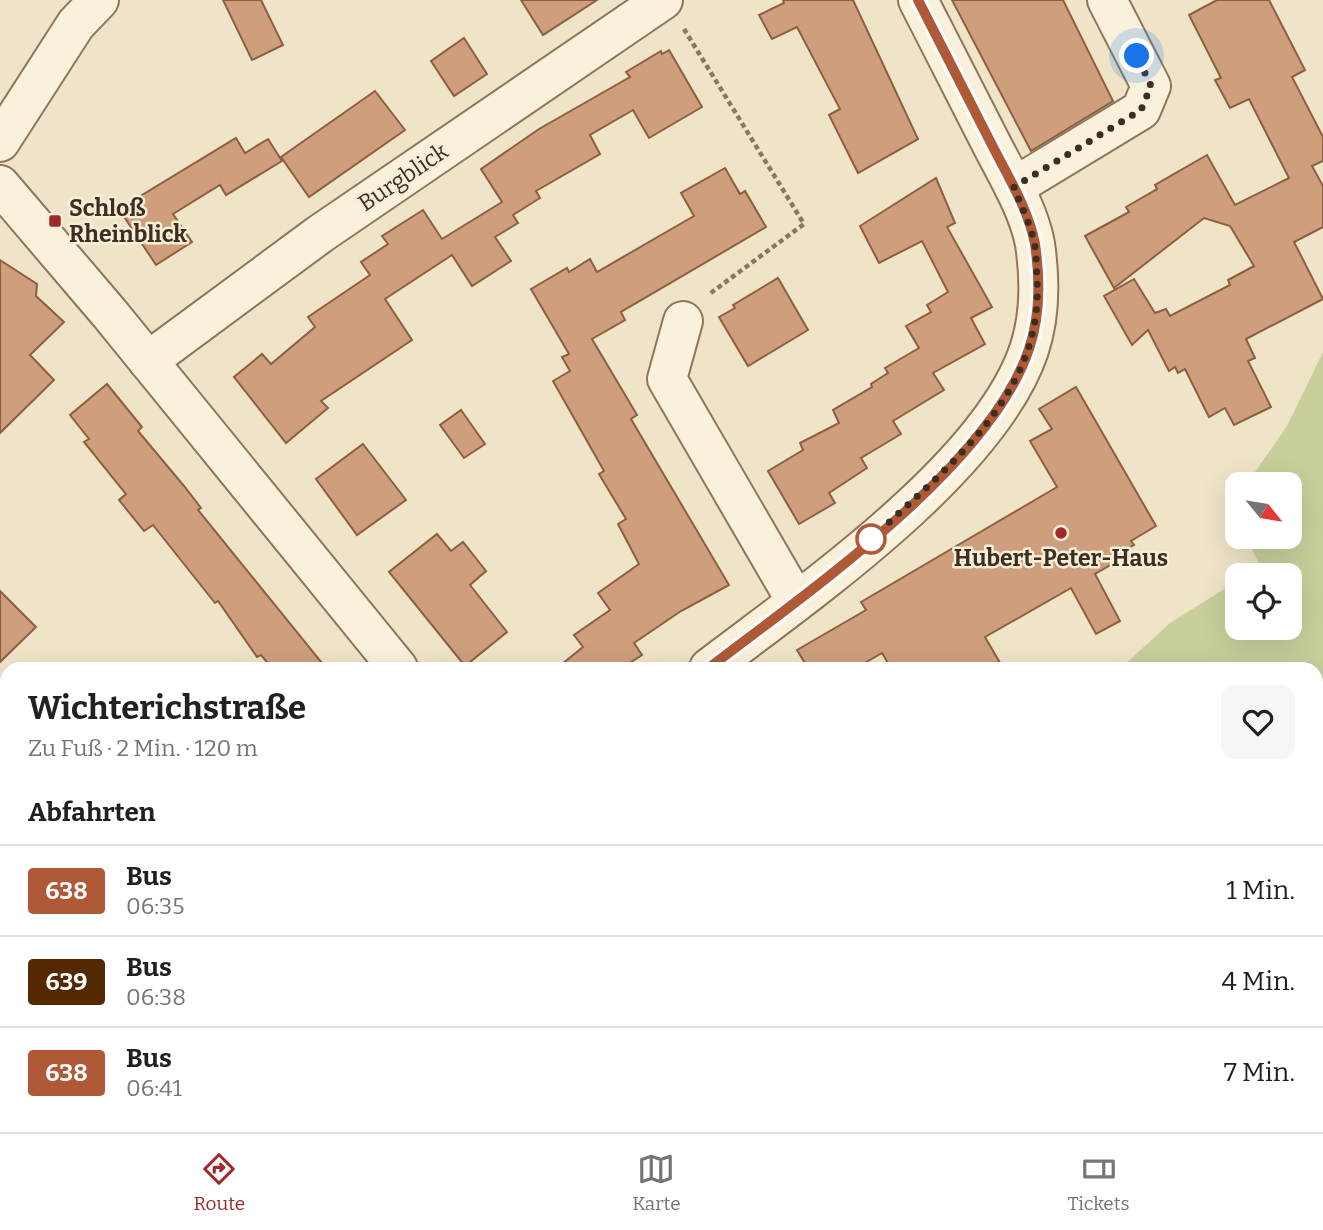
<!DOCTYPE html>
<html lang="de">
<head>
<meta charset="utf-8">
<style>
	body { margin:0; font-family:Bitter,serif; background:#f6f6f6; color:#202124; height:100vh; display:flex; flex-direction:column; font-size:26px; white-space:nowrap }
	* { box-sizing:border-box; margin:0 }
	p { font-size:23px; color:#757577 }
	.icon { flex:none; width:38px; height:38px; fill:none; stroke:currentColor; stroke-width:2; stroke-linecap:round; stroke-linejoin:round }
	.map { position:relative; flex:1; overflow:hidden }
	.panel { position:absolute; left:0px; top:662px; width:1323px; height:471px; display:flex; flex-direction:column; background:#fff; border-radius:21px 21px 0 0; box-shadow:0 7px 28px #0002 }
	.panel>* { flex:none }
	.badge { padding:0 14px; border-radius:5px; font-size:24px; line-height:46px }
	.needle { width:46px; rotate:120deg }
	.buttons { position:absolute; left:1225px; top:472px; display:grid; gap:14px }
	.buttons a { display:grid; place-items:center; width:77px; height:77px; border-radius:14px; background:#fff; box-shadow:0 7px 28px #0002; font-size:35px }
	.you { position:absolute; width:35px; height:35px; margin:-18px; border:5px solid #fff; border-radius:50%; background:#1a73e8; box-shadow:0 0 0 10px #1a73e833 }
	.map>.badge { position:absolute; translate:-50% -50%; box-shadow:0 0 0 4px #fff }
	h2 { padding:0 28px; font-size:26px; line-height:63px }
	.round { display:grid; place-items:center; flex:none; width:74px; height:74px; border-radius:14px; background:#f6f6f6 }
	.headline { display:flex; align-items:center; justify-content:space-between; height:119px; padding:0 28px }
	h1 { font-size:33px; font-weight:700; line-height:52px }
	ul { padding:0; list-style:none }
	li { display:flex; align-items:center; gap:21px; height:91px; padding:0 28px; border-top:2px solid #e0e0e0 }
	li div { flex:1 }
	li b { display:block; font-size:26px }
	li em { font-style:normal }
	li .badge { min-width:77px; font-weight:700; text-align:center }
	.menu { display:flex; justify-content:space-around; align-items:center; height:98px; border-top:2px solid #e0e0e0; background:#fff; font-size:19px; color:#757577 }
	.menu a { display:grid; justify-items:center; gap:4px }
	.menu .selected { color:#9e2a2b }
	.map>svg:first-child { display:block }
</style>
</head>
<body>
<div class="map">
<svg width="1323" height="1132" viewBox="0 0 1323 1132">
	<rect width="100%" height="100%" fill="#f0e4c8"/>
	<g fill="#c9cf9b">
		<path d="M 1323,352 L 1323,954 L 1316,962 L 1316,668 L 1121,668 L 1170,623 L 1237,581 L 1237,628 L 1290,628 L 1290,576 L 1245,576 L 1260,566 L 1246,537 L 1290,537 L 1290,485 L 1246,485 L 1287,426 Z"/>
		<path d="M 675,1125 L 1177,1125 L 1172,1132 L 678,1132 Z"/>
	</g>
	<path fill="#bfc49a" d="M 582,1125 L 675,1125 L 678,1132 L 574,1132 Z"/>
	<g fill="#cf9f7d" stroke="#8d5f41" stroke-width="2">
		<path d="M 223,0 L 261,0 L 283,45 L 252,60 Z"/>
		<path d="M 521,0 L 597,0 L 543,35 Z"/>
		<path d="M 783,0 L 853,0 L 918,139 L 858,173 L 829,115 L 840,109 L 797,27 L 772,39 L 759,15 L 784,3 Z"/>
		<path d="M 952,0 L 1063,0 L 1113,101 L 1031,151 Z"/>
		<path d="M 1217,0 L 1269,0 L 1305,70 L 1292,77 L 1323,137 L 1323,161 L 1312,166 L 1323,186 L 1323,227 L 1294,242 L 1323,299 L 1246,339 L 1255,358 L 1248,361 L 1271,407 L 1234,425 L 1225,408 L 1209,417 L 1185,369 L 1178,373 L 1175,367 L 1169,371 L 1148,330 L 1132,345 L 1104,296 L 1134,279 L 1155,313 L 1166,309 L 1170,316 L 1230,285 L 1228,280 L 1254,266 L 1230,226 L 1204,218 L 1114,288 L 1085,236 L 1129,212 L 1126,207 L 1157,189 L 1155,185 L 1207,155 L 1235,205 L 1289,178 L 1249,99 L 1230,108 L 1215,80 L 1221,78 L 1189,15 Z"/>
		<path d="M 464,38 L 487,74 L 454,96 L 431,61 Z"/>
		<path d="M 669,50 L 702,107 L 649,138 L 633,110 L 590,135 L 600,154 L 536,191 L 540,198 L 513,215 L 518,223 L 495,237 L 511,261 L 472,286 L 452,255 L 385,299 L 412,340 L 321,401 L 328,408 L 286,443 L 234,377 L 262,354 L 271,364 L 315,327 L 308,317 L 370,275 L 361,262 L 388,244 L 382,236 L 423,210 L 442,239 L 502,202 L 481,169 L 539,129 L 630,77 L 626,72 L 661,51 L 662,54 Z"/>
		<path d="M 375,91 L 405,130 L 309,197 L 281,157 Z"/>
		<path d="M 236,138 L 245,153 L 268,139 L 282,161 L 226,195 L 220,185 L 173,214 L 192,242 L 156,265 L 119,209 Z"/>
		<path d="M 725,168 L 740,194 L 745,191 L 766,227 L 621,312 L 625,320 L 592,339 L 637,415 L 631,419 L 729,585 L 681,611 L 634,643 L 642,655 L 622,668 L 557,668 L 583,647 L 574,635 L 610,610 L 598,593 L 639,564 L 618,524 L 626,519 L 599,474 L 604,471 L 553,381 L 570,371 L 562,357 L 569,354 L 531,289 L 567,268 L 569,272 L 590,259 L 597,272 L 694,216 L 681,193 Z"/>
		<path d="M 936,178 L 955,223 L 947,227 L 992,307 L 971,318 L 985,344 L 933,373 L 944,390 L 893,421 L 901,434 L 861,458 L 867,468 L 829,493 L 835,503 L 799,524 L 768,471 L 803,450 L 800,443 L 839,423 L 833,410 L 872,387 L 871,384 L 888,373 L 885,368 L 919,348 L 906,326 L 931,312 L 927,305 L 948,292 L 922,241 L 879,263 L 860,226 Z"/>
		<path d="M 0,260 L 37,284 L 36,296 L 64,322 L 30,355 L 54,380 L 0,433 Z"/>
		<path d="M 778,278 L 808,330 L 748,366 L 719,317 L 735,308 L 733,305 Z"/>
		<path d="M 107,384 L 142,427 L 138,431 L 184,486 L 201,508 L 198,510 L 326,668 L 272,668 L 261,655 L 257,657 L 218,601 L 215,603 L 153,525 L 144,531 L 119,500 L 126,494 L 84,442 L 89,439 L 70,415 Z"/>
		<path d="M 1076,387 L 1156,526 L 1131,541 L 1134,545 L 1125,550 L 1128,555 L 1095,574 L 1120,621 L 1096,634 L 1071,588 L 985,637 L 1003,668 L 891,668 L 882,653 L 856,668 L 808,668 L 797,650 L 866,610 L 861,602 L 1057,487 L 1030,441 L 1052,429 L 1039,409 Z"/>
		<path d="M 461,410 L 485,444 L 464,458 L 440,425 Z"/>
		<path d="M 363,444 L 406,500 L 357,535 L 316,479 Z"/>
		<path d="M 437,534 L 451,551 L 463,542 L 486,571 L 470,585 L 507,632 L 465,666 L 389,572 Z"/>
		<path d="M 0,591 L 36,627 L 0,662 Z"/>
	</g>
	<g fill="none" stroke-linecap="round" stroke-linejoin="round">
		<defs>
			<g id="minor">
				<path d="M 0,142 L 76,24 L 99,0"/>
				<path d="M 0,185 L 110,314 L 398,668"/>
				<path d="M 1014,187 L 1141,110 L 1151,86 L 1107,0"/>
				<path d="M 683,321 L 667,379 L 796,601"/>
				<path d="M 148,361 L 320,234 L 663,0"/>
				<path d="M 709,668 C 807,593 989,468 1029,350 C 1040,317 1040,278 1035,244 C 1029,211 1008,176 993,147 C 968,98 943,49 918,0"/>
				<path d="M 0,848 L 7,855"/>
				<path d="M 259,1125 L 265,1132"/>
				<path d="M 508,1132 L 515,1125"/>
			</g>
		</defs>
		<use href="#minor" stroke="#8d765c" stroke-width="42"/>
		<g stroke="#8d765c" stroke-width="4.5" stroke-dasharray="5 3.5" stroke-linecap="butt">
			<path d="M 684,29 L 804,224 L 708,295"/>
			<path d="M 1316,1030 L 1323,1030"/>
			<path d="M 662,1125 L 668,1132"/>
			<path d="M 619,1132 L 627,1125"/>
		</g>
		<use href="#minor" stroke="#faf1dc" stroke-width="38"/>
	</g>
	<g fill="none" stroke-linecap="round" stroke-linejoin="round">
		<defs>
			<path id="line" d="M 709,668 C 806,593 990,467 1029,349 C 1040,317 1040,278 1035,244 C 1029,211 1008,176 993,147 C 968,98 943,49 918,0"/>
		</defs>
		<use href="#line" stroke="#fff" stroke-width="16"/>
		<use href="#line" stroke="#af5936" stroke-width="10"/>
		<path stroke="#3d2e20" stroke-width="7" stroke-dasharray="0 12.6" d="M 871,539 C 947,467 1044,395 1037,279 C 1036,267 1037,253 1034,242 C 1030,223 1020,204 1014,187 L 1141,110 L 1151,86 L 1137,56"/>
	</g>
	<g fill="#9e2a2b" stroke="#f7eed8" stroke-width="2.5">
		<rect x="48" y="214" width="14" height="14" rx="3.5"/>
		<circle cx="1061" cy="533" r="7"/>
	</g>
	<circle fill="#fff" stroke="#af5936" stroke-width="3.5" cx="871" cy="539" r="14"/>
	<g text-anchor="middle" dominant-baseline="central" stroke-width="5" stroke-linejoin="round" paint-order="stroke">
		<g font-size="23" fill="#3d2e20" stroke="#f7eed8">
			<text transform="translate(403 177) rotate(-34)">Burgblick</text>
		</g>
		<g font-size="23" font-weight="bold" fill="#3d2e20" stroke="#f7eed8" text-anchor="start">
			<text x="69" y="208">Schloß<tspan x="69" dy="26">Rheinblick</tspan></text>
			<text x="1061" y="558" text-anchor="middle">Hubert-Peter-Haus</text>
		</g>
	</g>
</svg>
<div class="buttons">
<a><svg class="needle" viewBox="-14 -14 28 28"><path d="M0-13l5 13h-10z" fill="#e53935"/><path d="M0 13l5-13h-10z" fill="#757577"/></svg></a>
<a><svg class="icon" aria-label="locate" viewBox="0 0 24 24"><circle cx="12" cy="12" r="6"/><path d="M12 2v4M12 18v4M2 12h4M18 12h4"/></svg></a>
</div>
<div class="you" style="left:1137px;top:56px"></div>
<section class="panel">
<div class="headline"><div><h1>Wichterichstraße</h1><p>Zu Fuß · 2 Min. · 120 m</p></div><a class="round"><svg class="icon" aria-label="heart" viewBox="0 0 24 24"><path d="M12 20l-8-8c-3-5 5-10 8-4 3-6 11-1 8 4z"/></svg></a></div>
<h2>Abfahrten</h2>
<ul>
<li><span class="badge" style="background:#af5936;color:#fff">638</span><div><b>Bus</b><p>06:35</p></div><em>1 Min.</em></li>
<li><span class="badge" style="background:#542801;color:#fff">639</span><div><b>Bus</b><p>06:38</p></div><em>4 Min.</em></li>
<li><span class="badge" style="background:#af5936;color:#fff">638</span><div><b>Bus</b><p>06:41</p></div><em>7 Min.</em></li>
</ul>
</section>
</div>
<nav class="menu">
<a class="selected"><svg class="icon" aria-label="directions" viewBox="0 0 24 24"><path d="M12 3l9 9-9 9-9-9zM9 14v-3h6M13 9l2 2-2 2"/></svg>Route</a>
<a><svg class="icon" aria-label="map" viewBox="0 0 24 24"><path d="M3 6l6-2 6 2 6-2v14l-6 2-6-2-6 2zM9 4v14M15 6v14"/></svg>Karte</a>
<a><svg class="icon" aria-label="tickets" viewBox="0 0 24 24"><path d="M3 7h18v10H3zM15 7v10"/></svg>Tickets</a>
</nav>
</body>
</html>
